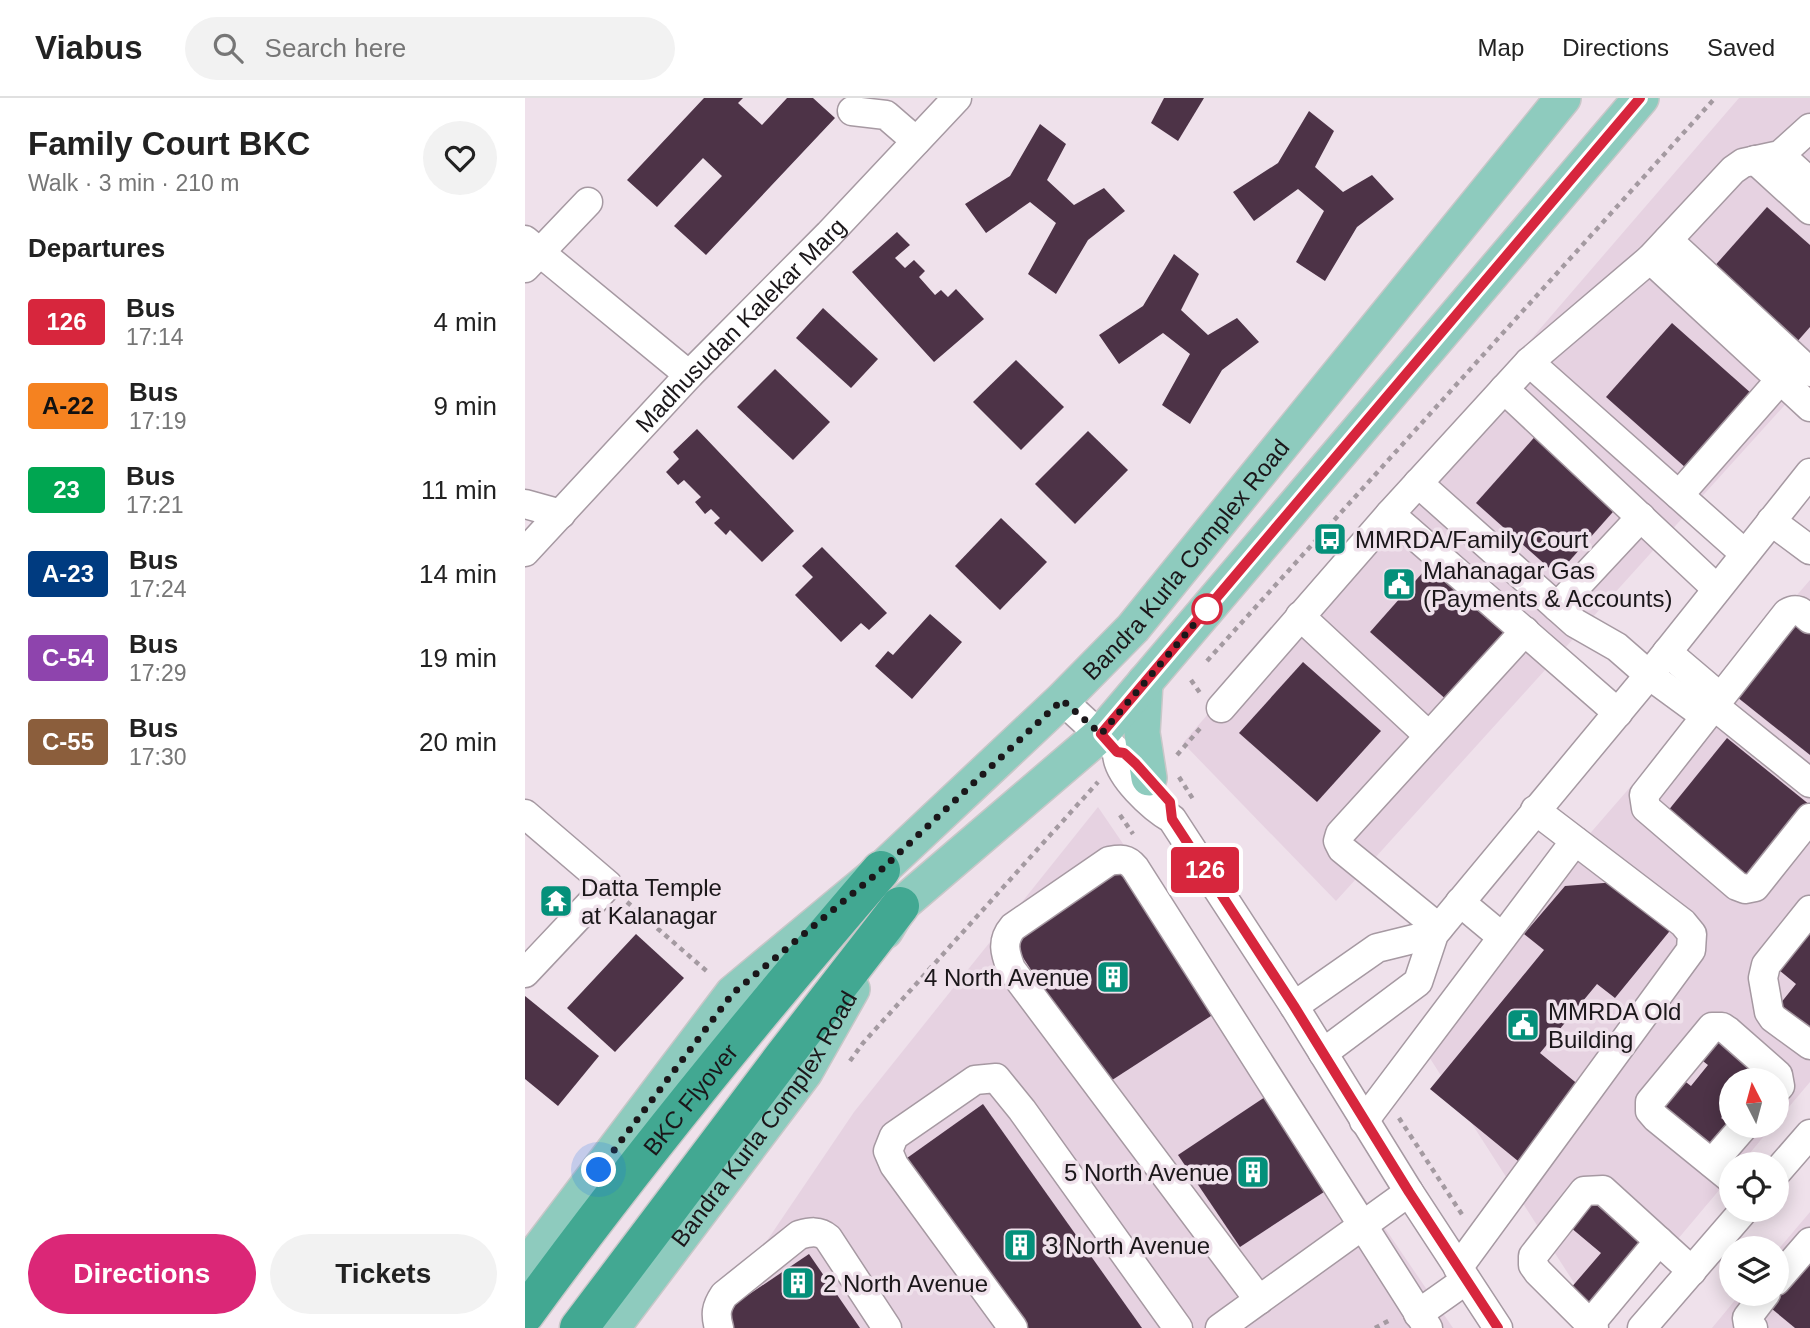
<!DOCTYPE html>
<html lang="en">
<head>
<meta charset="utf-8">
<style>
	body { margin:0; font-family:Helvetica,sans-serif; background:#f2f2f2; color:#222; height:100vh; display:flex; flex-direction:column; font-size:26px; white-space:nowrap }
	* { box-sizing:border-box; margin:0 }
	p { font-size:23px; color:#767676 }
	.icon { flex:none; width:38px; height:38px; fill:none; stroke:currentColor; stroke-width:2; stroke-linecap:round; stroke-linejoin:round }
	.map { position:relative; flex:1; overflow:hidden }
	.sheet { display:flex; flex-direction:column; background:#fff; width:525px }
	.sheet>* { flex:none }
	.badge { padding:0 14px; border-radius:5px; font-size:24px; line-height:46px }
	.needle { width:46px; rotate:354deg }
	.controls { position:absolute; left:1194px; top:970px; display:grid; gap:14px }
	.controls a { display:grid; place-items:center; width:70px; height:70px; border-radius:50%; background:#fff; box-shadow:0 4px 18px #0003; font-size:35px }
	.you { position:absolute; width:35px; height:35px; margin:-18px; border:5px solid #fff; border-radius:50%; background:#1a73e8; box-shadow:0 0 0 10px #1a73e833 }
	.map>.badge { position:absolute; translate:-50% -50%; box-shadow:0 0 0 4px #fff }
	h2 { padding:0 28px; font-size:26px; line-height:63px }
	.round { display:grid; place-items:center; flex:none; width:74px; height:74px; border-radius:37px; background:#f2f2f2 }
	.summary { display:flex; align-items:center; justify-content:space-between; height:119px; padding:0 28px }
	h1 { font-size:33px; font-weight:800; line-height:52px }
	.action { display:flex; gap:14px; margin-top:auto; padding:14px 28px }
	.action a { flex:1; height:80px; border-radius:42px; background:#db2777; color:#fff; font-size:28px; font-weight:800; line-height:80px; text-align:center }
	.action a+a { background:#f2f2f2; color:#222 }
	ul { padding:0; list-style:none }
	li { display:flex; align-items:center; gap:21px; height:84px; padding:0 28px }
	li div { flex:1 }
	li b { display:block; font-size:26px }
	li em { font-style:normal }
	li .badge { min-width:77px; font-weight:700; text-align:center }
	header { display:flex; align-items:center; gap:42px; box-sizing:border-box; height:98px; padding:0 35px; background:#fff; border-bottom:2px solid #e0e0e0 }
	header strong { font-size:33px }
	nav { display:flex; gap:38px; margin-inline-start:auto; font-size:24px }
	.search { width:490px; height:63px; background:#f2f2f2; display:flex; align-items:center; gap:18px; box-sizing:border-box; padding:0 24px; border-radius:38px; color:#767676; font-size:26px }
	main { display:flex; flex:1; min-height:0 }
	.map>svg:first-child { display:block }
</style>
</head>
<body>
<header>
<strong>Viabus</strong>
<div class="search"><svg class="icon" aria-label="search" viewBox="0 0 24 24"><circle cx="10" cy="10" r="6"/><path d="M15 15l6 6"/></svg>Search here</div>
<nav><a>Map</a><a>Directions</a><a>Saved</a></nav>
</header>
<main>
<section class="sheet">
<div class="summary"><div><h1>Family Court BKC</h1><p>Walk · 3 min · 210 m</p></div><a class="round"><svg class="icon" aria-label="heart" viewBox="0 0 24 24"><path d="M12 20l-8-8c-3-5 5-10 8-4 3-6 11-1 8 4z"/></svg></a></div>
<h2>Departures</h2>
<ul>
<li><span class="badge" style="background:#d7263d;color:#fff">126</span><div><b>Bus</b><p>17:14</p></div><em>4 min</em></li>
<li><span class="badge" style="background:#f58220;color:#111">A-22</span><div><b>Bus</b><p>17:19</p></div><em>9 min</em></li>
<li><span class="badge" style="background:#00a651;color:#fff">23</span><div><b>Bus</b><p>17:21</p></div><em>11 min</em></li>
<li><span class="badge" style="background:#003b80;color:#fff">A-23</span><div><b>Bus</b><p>17:24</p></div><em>14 min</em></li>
<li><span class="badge" style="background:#8e44ad;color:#fff">C-54</span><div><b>Bus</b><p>17:29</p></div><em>19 min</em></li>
<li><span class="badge" style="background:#8b5e3c;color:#fff">C-55</span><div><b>Bus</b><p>17:30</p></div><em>20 min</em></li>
</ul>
<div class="action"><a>Directions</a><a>Tickets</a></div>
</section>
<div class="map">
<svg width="1285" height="1230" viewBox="0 0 1285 1230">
	<rect width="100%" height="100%" fill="#efe1eb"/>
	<g fill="#e6d2e1">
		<path d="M 1214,0 L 1285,0 L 1285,279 L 811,803 L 658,645 Z"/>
		<path d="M 1285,482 L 1285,984 L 1251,1024 L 1251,982 L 1206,982 L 1206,1027 L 1248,1027 L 1216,1066 L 1206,1066 L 1206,1078 L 1078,1230 L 890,937 Z"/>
		<path d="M 573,709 L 928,1230 L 183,1230 L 329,1014 Z"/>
		<path d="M 1285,1114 L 1285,1230 L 1187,1230 L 1216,1195 L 1251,1195 L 1251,1154 Z"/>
	</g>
	<g fill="#4d3347">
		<path d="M 179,0 L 218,0 L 213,5 L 237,27 L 262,0 L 288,0 L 310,20 L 181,157 L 149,128 L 197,78 L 178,60 L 132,109 L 102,82 Z"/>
		<path d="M 639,0 L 679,0 L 653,43 L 626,25 Z"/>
		<path d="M 784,13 L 809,33 L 790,69 L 818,94 L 847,77 L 869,101 L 832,129 L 800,183 L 771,164 L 799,113 L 773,91 L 729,123 L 708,94 L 753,65 Z"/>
		<path d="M 515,26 L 541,46 L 522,82 L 549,107 L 579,90 L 600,113 L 563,142 L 531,196 L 503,176 L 531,125 L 505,104 L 461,135 L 440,106 L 485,78 Z"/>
		<path d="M 1242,109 L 1285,147 L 1285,229 L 1271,245 L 1187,171 Z"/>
		<path d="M 372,134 L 385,147 L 370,160 L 380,170 L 389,162 L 400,173 L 394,179 L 410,197 L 416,192 L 423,199 L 431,191 L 459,221 L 409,264 L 327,174 Z"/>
		<path d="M 649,156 L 674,176 L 656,212 L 683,237 L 712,220 L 734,244 L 697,272 L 665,326 L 637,307 L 665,256 L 638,235 L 594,266 L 574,237 L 618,208 Z"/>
		<path d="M 298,210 L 353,261 L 326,290 L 271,240 Z"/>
		<path d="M 1147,225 L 1227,296 L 1161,370 L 1081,299 Z"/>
		<path d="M 491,262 L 539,309 L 496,352 L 448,304 Z"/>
		<path d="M 250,271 L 305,324 L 268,362 L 212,309 Z"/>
		<path d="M 172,331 L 269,433 L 237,464 L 205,432 L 201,437 L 189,425 L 195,420 L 186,411 L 180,416 L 170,404 L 176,399 L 159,382 L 153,387 L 141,374 L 154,361 L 148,354 Z"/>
		<path d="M 563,333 L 603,372 L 550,426 L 510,386 Z"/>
		<path d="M 1014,334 L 1095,406 L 1032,477 L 951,405 Z"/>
		<path d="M 476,420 L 522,464 L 475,512 L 430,468 Z"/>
		<path d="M 297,449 L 362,515 L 344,532 L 336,525 L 316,544 L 270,497 L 288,479 L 277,468 Z"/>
		<path d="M 907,464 L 986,534 L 924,604 L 845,534 Z"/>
		<path d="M 405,516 L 437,544 L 387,601 L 350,568 L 363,553 L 368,557 Z"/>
		<path d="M 1274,524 L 1285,532 L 1285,657 L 1212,599 Z"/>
		<path d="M 778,564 L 856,633 L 792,704 L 714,635 Z"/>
		<path d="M 1202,640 L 1285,707 L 1222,786 L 1138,719 Z"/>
		<path d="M 594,773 L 689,916 L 581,986 L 487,843 Z"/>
		<path d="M 1092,784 L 1148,829 L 1090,900 L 1072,886 L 1015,955 L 1055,988 L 993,1063 L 905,991 L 1019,852 L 999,836 L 1040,788 Z"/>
		<path d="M 1285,822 L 1285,939 L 1251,911 L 1271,886 L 1248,867 Z"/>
		<path d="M 111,836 L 159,880 L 90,954 L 42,910 Z"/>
		<path d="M 0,898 L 74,958 L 33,1008 L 0,981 Z"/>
		<path d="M 1192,938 L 1247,982 L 1206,982 L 1206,1008 L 1196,1020 L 1209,1030 L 1188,1055 L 1133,1011 L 1157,981 L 1166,988 L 1183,967 L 1174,960 Z"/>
		<path d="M 740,999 L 802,1092 L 715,1149 L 653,1057 Z"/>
		<path d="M 458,1006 L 617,1230 L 492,1230 L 375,1065 Z"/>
		<path d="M 1067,1103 L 1122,1149 L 1070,1211 L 1045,1191 L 1076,1155 L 1045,1129 Z"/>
		<path d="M 1285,1154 L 1285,1230 L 1270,1230 L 1241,1206 Z"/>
		<path d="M 284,1156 L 335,1230 L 209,1230 L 198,1214 Z"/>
	</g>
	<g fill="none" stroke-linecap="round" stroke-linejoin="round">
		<defs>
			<g id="minor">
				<path d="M 327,13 L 361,17 L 391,43"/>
				<path d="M 1255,57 L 1285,84"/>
				<path d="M 1230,62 L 1285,112"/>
				<path d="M 0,142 L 164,277"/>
				<path d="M 1143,142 L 1285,274"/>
				<path d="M 1125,161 L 1285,309"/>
				<path d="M 0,170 L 63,104"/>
				<path d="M 1004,264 L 1220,456"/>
				<path d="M 979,291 L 1192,491"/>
				<path d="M 893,385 L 1050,525 L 1092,549 L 1124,577 L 1180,618"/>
				<path d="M 1154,397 L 1255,282"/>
				<path d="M 0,406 L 36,416"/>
				<path d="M 865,416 L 1093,615"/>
				<path d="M 1246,423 L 1285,452"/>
				<path id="s1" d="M 0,454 L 164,277 L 304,136 L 432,0"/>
				<path d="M 1032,509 L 1116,419"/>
				<path d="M 775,518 L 904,638"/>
				<path d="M 1285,521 C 1277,514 1272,509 1262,515 L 1119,697 L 1121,710 L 1212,788 L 1220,791 L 1230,789 L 1285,720"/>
				<path d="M 1142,554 L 1195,599"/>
				<path d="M 537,602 L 589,650"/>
				<path d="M 1188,607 L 1285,685"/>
				<path d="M 696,610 L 865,416 L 1004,264 L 1125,161 L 1208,72 L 1218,65 L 1255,57 L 1285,30"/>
				<path d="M 592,654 C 591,677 628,710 647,721 L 769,908 L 884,1094 L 973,1230"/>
				<path d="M 0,716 L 83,787 L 0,875"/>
				<path d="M 935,804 L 977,839"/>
				<path d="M 1285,812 L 1241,867 L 1238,880 L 1244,914 L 1248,920 L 1285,947"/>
				<path d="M 914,830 L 817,751 L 813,743 L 815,736 L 1000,533"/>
				<path d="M 769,908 L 852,850 L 909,836"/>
				<path d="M 798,955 L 893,884 L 909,836 L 1124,577 L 1285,375"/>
				<path d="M 839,1023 L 1050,743"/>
				<path d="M 1187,1065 L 1220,1027"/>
				<path d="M 1251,1075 L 1285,1036"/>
				<path d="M 1206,1081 L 1131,1020 L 1125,1013 L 1125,1004 L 1187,929 L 1197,929 L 1203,933 L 1253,977 L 1255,988 L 1251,992"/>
				<path d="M 933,1170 L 1166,852 L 1167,836 L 1158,825 L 1010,712"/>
				<path d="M 1251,1183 L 1285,1144"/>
				<path d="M 734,1202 L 486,871 C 480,855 476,843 488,829 L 584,763 C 596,761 602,760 610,770 L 903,1230"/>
				<path d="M 893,1216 L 941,1182"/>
				<path d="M 1065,1226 L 1134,1143"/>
				<path d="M 194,1230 C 190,1216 191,1209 199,1197 L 274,1137 C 285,1134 294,1132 303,1140 L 362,1230"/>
				<path d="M 488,1230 L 369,1067 L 363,1053 L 369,1038 L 450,982 L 471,980 L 497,1012 L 653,1230"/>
				<path d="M 695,1230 L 884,1094"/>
				<path d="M 1069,1230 L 1013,1174 L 1008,1167 L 1008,1158 L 1059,1093 L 1078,1092 L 1167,1173"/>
				<path d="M 1117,1230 L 1220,1111"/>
				<path d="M 1228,1230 L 1223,1226 L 1222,1220 L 1241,1195"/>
			</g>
			<g id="major">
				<path d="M 620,584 L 617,635 L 624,680"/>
				<path d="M 360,833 L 375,808 L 576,636 L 1116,0"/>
				<path id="s2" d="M 0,1170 L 208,895 L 356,772 L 537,602 L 608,530 L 1038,0"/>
				<path id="s3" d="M 87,1230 L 280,974 L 327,891"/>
			</g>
			<g id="highway">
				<path id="s4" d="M 0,1216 C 112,1062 232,916 356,772"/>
				<path d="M 54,1230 L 259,958 L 375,808"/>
			</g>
		</defs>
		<use href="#minor" stroke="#a699a2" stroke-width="31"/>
		<use href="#major" stroke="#c8c7c8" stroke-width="38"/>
		<use href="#highway" stroke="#c8c7c8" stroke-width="41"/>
		<g stroke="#a49aa1" stroke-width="4.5" stroke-dasharray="5 5" stroke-linecap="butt">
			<path d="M 682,563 L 1190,0"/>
			<path d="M 666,582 L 675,595"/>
			<path d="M 652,657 L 678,627"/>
			<path d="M 654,679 L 668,701"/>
			<path d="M 595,717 L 608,736"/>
			<path d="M 102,804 L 185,876"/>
			<path d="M 325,963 L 338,945 L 573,684"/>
			<path d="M 874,1020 L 938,1118"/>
			<path d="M 850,1230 L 867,1221"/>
		</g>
		<use href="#minor" stroke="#fff" stroke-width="28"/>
		<use href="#major" stroke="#8ecbbe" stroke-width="35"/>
		<use href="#highway" stroke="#42a892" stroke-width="38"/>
	</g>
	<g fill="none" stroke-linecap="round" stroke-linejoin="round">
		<defs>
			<path id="line" d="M 973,1230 L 884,1094 L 769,908 L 647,721 L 645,704 L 611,666 L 599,655 L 592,654 L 576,636 L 1115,0"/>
		</defs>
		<use href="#line" stroke="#fff" stroke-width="16"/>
		<use href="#line" stroke="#d7263d" stroke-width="10"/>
		<path stroke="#1b171a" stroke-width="7" stroke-dasharray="0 12.6" d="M 74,1072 L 208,895 L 356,772 L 537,602 L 576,636 L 682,511"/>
	</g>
	<defs>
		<symbol id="bus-square" viewBox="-11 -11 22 22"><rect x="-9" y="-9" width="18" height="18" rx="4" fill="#04907a" stroke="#efe1eb"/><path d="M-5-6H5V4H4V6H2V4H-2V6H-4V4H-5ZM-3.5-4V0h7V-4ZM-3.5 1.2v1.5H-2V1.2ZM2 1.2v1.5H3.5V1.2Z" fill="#fff"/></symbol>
		<symbol id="civic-square" viewBox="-11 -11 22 22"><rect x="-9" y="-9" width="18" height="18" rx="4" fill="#04907a" stroke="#efe1eb"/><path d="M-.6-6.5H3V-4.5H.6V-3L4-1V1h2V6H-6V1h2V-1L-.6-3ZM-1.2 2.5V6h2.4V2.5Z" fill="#fff"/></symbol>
		<symbol id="temple-square" viewBox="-11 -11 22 22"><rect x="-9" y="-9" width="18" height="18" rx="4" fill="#04907a" stroke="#efe1eb"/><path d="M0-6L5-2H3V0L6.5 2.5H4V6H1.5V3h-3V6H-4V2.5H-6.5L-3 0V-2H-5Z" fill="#fff"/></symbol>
		<symbol id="building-square" viewBox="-11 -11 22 22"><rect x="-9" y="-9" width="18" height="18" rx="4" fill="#04907a" stroke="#efe1eb"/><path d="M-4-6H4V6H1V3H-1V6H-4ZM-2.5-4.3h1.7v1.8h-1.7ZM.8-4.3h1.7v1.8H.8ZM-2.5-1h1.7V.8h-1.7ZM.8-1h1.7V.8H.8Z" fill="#fff"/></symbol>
	</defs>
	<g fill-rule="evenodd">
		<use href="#bus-square" x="786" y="422" width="38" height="38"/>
		<use href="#civic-square" x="855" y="467" width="38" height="38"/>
		<use href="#temple-square" x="12" y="784" width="38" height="38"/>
		<use href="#building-square" x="569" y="860" width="38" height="38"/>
		<use href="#civic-square" x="979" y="908" width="38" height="38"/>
		<use href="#building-square" x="709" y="1055" width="38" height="38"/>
		<use href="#building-square" x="476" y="1128" width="38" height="38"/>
		<use href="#building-square" x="254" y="1166" width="38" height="38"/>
	</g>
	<circle fill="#fff" stroke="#d7263d" stroke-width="3.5" cx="682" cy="511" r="14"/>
	<g text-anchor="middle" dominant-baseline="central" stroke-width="7" stroke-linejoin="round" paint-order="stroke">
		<g font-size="24" fill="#1b171a" stroke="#efe1eb">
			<text stroke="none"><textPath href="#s1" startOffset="313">Madhusudan Kalekar Marg</textPath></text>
			<text stroke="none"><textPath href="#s2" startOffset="973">Bandra Kurla Complex Road</textPath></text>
			<text stroke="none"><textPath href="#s4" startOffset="271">BKC Flyover</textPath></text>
			<text stroke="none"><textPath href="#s3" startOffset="259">Bandra Kurla Complex Road</textPath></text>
		</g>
		<g font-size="24" fill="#1b171a" stroke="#efe1eb" text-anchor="start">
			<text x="830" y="441">MMRDA/Family Court</text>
			<text x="898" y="472">Mahanagar Gas<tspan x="898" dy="28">(Payments &amp; Accounts)</tspan></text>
			<text x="56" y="789">Datta Temple<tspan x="56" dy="28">at Kalanagar</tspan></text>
			<text x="564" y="879" text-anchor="end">4 North Avenue</text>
			<text x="1023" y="913">MMRDA Old<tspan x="1023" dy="28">Building</tspan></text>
			<text x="704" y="1074" text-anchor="end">5 North Avenue</text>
			<text x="520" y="1147">3 North Avenue</text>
			<text x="298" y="1185">2 North Avenue</text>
		</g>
	</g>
</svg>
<div class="controls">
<a><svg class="needle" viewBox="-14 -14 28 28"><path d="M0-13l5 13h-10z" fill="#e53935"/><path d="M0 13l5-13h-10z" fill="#767676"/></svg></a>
<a><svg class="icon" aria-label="locate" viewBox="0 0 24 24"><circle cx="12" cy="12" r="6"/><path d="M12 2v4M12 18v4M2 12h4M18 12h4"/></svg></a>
<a><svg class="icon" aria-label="layers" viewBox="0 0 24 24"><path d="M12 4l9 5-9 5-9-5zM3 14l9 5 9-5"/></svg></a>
</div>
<div class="you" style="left:74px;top:1072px"></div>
<b class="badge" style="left:680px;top:772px;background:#d7263d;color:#fff">126</b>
</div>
</main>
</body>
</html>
